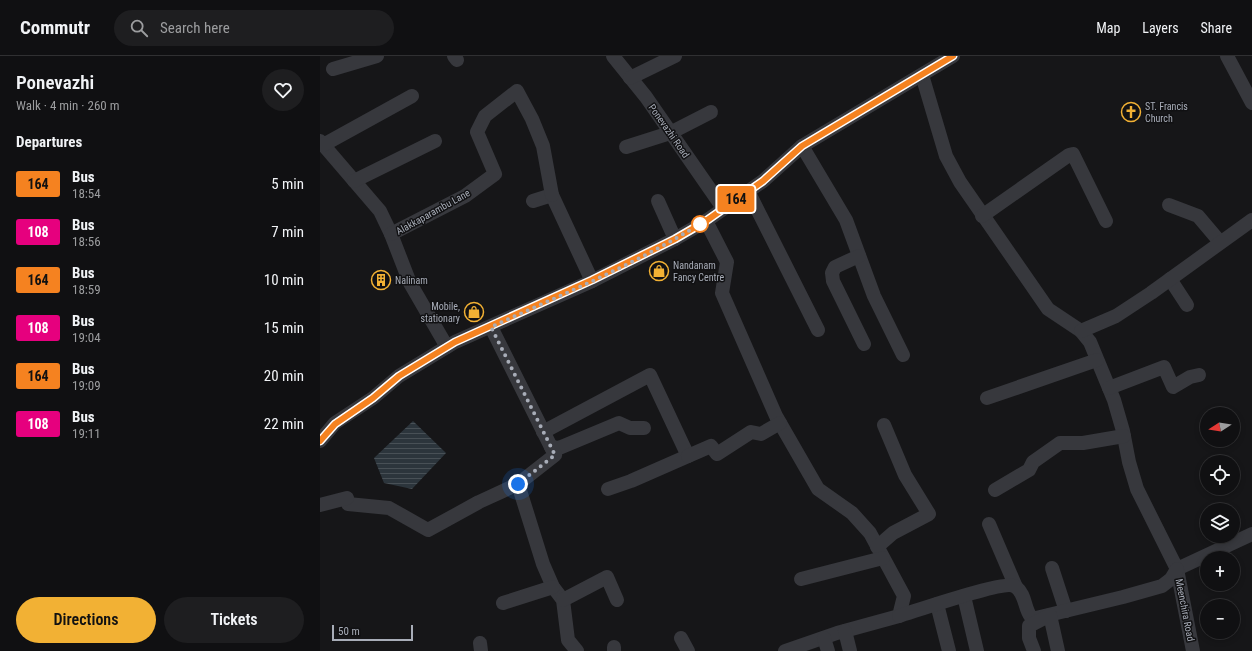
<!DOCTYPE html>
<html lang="en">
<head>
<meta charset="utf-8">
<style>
	body { margin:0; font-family:"Roboto Condensed",sans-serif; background:#1e1e20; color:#f1f3f6; height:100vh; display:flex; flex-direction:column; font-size:15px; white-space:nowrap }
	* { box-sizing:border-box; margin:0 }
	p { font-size:13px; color:#9c9d9f }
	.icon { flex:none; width:22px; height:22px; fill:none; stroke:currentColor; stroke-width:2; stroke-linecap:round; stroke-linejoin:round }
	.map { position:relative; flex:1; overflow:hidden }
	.panel { display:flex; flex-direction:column; background:#101012; width:320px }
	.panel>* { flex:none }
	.badge { padding:0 8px; border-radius:3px; font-size:14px; line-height:26px }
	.needle { width:26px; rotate:258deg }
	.fabs { position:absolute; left:880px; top:351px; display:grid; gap:8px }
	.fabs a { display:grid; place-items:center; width:40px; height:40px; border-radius:50%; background:#101012; box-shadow:0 2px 6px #0003,0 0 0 1px #303032; font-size:20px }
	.scale { position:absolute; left:12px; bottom:10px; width:81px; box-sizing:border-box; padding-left:4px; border:2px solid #a8adb8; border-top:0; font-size:11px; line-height:14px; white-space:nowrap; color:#a8adb8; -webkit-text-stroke:3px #111113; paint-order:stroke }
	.you { position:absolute; width:20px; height:20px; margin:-10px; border:3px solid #fff; border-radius:50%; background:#1a73e8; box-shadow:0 0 0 6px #1a73e833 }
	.map>.badge { position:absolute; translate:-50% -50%; box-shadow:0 0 0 2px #fff }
	h2 { padding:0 16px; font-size:15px; line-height:36px }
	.round { display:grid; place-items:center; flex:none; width:42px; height:42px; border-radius:21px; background:#1e1e20 }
	.head { display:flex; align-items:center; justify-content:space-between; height:68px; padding:0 16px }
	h1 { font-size:19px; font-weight:600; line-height:30px }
	.primary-button { display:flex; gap:8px; margin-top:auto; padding:8px 16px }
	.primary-button a { flex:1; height:46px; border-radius:24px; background:#f2b134; color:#111; font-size:16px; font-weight:600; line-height:46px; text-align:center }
	.primary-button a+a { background:#1e1e20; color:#f1f3f6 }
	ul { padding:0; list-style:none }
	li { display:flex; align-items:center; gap:12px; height:48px; padding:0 16px }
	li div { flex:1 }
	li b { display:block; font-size:15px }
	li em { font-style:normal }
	li .badge { min-width:44px; font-weight:700; text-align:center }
	header { display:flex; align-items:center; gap:24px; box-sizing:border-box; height:56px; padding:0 20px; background:#101012; border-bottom:1px solid #303032 }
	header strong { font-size:19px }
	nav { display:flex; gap:22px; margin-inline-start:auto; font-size:14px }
	.search { width:280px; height:36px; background:#1e1e20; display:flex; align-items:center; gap:10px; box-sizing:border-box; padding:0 14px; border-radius:22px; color:#9c9d9f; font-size:15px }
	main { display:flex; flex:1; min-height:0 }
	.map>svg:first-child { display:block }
</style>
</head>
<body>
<header>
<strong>Commutr</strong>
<div class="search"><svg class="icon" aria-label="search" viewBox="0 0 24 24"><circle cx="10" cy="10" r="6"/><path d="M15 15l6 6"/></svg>Search here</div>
<nav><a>Map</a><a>Layers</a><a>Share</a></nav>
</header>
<main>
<section class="panel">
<div class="head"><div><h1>Ponevazhi</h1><p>Walk · 4 min · 260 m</p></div><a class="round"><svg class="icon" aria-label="heart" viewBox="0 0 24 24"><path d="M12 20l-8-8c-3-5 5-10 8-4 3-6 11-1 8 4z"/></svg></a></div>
<h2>Departures</h2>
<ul>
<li><span class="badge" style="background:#f58220;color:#111">164</span><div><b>Bus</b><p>18:54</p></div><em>5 min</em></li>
<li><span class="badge" style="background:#e6007e;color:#fff">108</span><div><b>Bus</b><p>18:56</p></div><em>7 min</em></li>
<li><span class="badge" style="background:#f58220;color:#111">164</span><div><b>Bus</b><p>18:59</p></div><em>10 min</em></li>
<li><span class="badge" style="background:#e6007e;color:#fff">108</span><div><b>Bus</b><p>19:04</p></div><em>15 min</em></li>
<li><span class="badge" style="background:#f58220;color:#111">164</span><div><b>Bus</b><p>19:09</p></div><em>20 min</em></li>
<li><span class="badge" style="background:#e6007e;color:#fff">108</span><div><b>Bus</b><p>19:11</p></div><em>22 min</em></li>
</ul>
<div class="primary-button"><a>Directions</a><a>Tickets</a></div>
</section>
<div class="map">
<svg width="932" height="595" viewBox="0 0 932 595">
	<defs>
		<pattern id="water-rules" width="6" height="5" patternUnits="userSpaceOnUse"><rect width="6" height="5" fill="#2c353c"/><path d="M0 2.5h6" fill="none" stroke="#485056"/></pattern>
	</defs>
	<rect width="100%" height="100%" fill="#161618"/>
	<path fill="url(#water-rules)" d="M 93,365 L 126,397 L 92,433 L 64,427 L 54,402 Z"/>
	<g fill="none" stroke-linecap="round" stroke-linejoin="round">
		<g stroke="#37383d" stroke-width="14">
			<path d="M 134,0 L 137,4"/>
			<path d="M 293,0 L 326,41 L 403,152"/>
			<path d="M 907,0 L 932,47"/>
			<path d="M 13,13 L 57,0"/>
			<path d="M 602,19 L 626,100 L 640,126 L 728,253 L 761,275 L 770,286 L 794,344 L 803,375 L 809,406 L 817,433 L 857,513 L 932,478"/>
			<path d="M 310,22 L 355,0"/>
			<path d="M 0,85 L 60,155 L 71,178 L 90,227 L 127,291"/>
			<path d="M 3,89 L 92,40"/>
			<path d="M 482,90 L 526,164 L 554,240 L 583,299"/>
			<path d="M 306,91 L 350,77 L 391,56"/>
			<path d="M 34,125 L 115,85"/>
			<path d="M 428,135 L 498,274"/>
			<path d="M 213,145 L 232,139 L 272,225"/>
			<path d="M 338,145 L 355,183"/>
			<path d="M 849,149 L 878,160 L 900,186"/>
			<path d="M 662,160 L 749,99 L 753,98 L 786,165"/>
			<path d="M 386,165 L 407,206 L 402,237 L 456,360 L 498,433 L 532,457 L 550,477 L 584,540 L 579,560 L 517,577 L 465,595"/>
			<path d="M 71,178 L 145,140 L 175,118 L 157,76 L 165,60 L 197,35 L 212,63 L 223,90 L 232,139"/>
			<path d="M 539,200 L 515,211 L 512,217 L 513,225 L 544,288"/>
			<path d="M 850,223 L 867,249"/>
			<path d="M 761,275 L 796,260 L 831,237 L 932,164"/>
			<path d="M 789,332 L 844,311 L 853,331 L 870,321 L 879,319"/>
			<path d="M 667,342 L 777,304"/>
			<path d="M 223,376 L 330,319 L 368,400 L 311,425 L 288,433"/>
			<path d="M 0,385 L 15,367 L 53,342 L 79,320 L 135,286 L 272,225 L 355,183 L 386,165 L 443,125 L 482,90 L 633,0"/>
			<path d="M 231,391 L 239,392 L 299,367 L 310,372 L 324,372"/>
			<path d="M 368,400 L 391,390 L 397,398 L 431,376 L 441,378 L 460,367"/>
			<path d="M 198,428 L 223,508 L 233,531 L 243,544 L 248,584 L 257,595"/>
			<path d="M 675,434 L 709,414 L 713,406 L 740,387 L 763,387 L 804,380"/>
			<path d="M 28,448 L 69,452 L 108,474 L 159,446 L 198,428 L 235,399 L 171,271"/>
			<path d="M 0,449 L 27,442"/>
			<path d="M 669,468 L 696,531"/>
			<path d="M 557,491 L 573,477 L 609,458 L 585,419 L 564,369"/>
			<path d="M 732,512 L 746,555"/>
			<path d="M 857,513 L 873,595"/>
			<path d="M 481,523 L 563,502"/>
			<path d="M 644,540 L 657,595"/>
			<path d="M 243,544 L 287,521 L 297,544"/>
			<path d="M 183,547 L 233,531"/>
			<path d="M 617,548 L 629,595"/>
			<path d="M 579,560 C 596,555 686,523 696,531 C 706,539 704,552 711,561 L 716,562 L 803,541 L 842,530 L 851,523 L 857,513"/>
			<path d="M 525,575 L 530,595"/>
			<path d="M 361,582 L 368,595"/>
			<path d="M 504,582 L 508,595"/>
			<path d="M 160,587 L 161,595"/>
			<path d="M 294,591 L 294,595"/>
			<path d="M 714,595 L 709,582 L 709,570 L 730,559 L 738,595"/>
		</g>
	</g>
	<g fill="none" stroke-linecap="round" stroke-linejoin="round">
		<defs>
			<path id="line" d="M 0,385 L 15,368 L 53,342 L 79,320 L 135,286 L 272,224 L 355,183 L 386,165 L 443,125 L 482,90 L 633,0"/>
		</defs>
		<use href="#line" stroke="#fff" stroke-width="9"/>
		<use href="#line" stroke="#f58220" stroke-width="6"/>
		<path stroke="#a8adb8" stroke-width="4" stroke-dasharray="0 7.2" d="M 198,428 L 235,399 L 171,271 C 241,239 314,209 380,168"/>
	</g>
	<defs>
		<symbol id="church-ring" viewBox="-11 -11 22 22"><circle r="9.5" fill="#111113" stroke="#f2b134" stroke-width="1.5"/><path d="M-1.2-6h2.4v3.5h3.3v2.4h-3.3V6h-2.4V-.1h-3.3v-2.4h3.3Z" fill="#f2b134"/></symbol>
		<symbol id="shop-ring" viewBox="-11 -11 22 22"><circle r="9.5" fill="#111113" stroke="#f2b134" stroke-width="1.5"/><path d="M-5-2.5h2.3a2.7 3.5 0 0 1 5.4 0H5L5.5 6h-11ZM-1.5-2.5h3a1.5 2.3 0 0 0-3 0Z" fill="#f2b134"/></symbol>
		<symbol id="building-ring" viewBox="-11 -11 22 22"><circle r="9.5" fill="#111113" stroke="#f2b134" stroke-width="1.5"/><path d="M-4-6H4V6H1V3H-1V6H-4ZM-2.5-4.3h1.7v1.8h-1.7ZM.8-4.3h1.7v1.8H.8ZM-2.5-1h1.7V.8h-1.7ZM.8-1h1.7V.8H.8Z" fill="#f2b134"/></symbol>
	</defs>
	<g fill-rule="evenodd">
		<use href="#church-ring" x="800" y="45" width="22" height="22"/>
		<use href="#shop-ring" x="328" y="204" width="22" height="22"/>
		<use href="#building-ring" x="50" y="213" width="22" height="22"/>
		<use href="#shop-ring" x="143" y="245" width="22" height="22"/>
	</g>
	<circle fill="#fff" stroke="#f58220" stroke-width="2" cx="380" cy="168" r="8"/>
	<g text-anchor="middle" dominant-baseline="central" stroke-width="3" stroke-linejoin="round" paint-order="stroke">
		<g font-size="10" fill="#a8adb8" stroke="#111113" text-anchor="start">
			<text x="825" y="50">ST. Francis<tspan x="825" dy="12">Church</tspan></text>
			<text x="353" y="209">Nandanam<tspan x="353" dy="12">Fancy Centre</tspan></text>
			<text x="75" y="224">Nalinam</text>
			<text x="140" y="250" text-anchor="end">Mobile,<tspan x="140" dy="12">stationary</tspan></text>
		</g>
		<g font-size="10" fill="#a8adb8" stroke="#111113">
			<text transform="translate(349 75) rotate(55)">Ponevazhi Road</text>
			<text transform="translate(113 156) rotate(-29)">Alakkaparambu Lane</text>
			<text transform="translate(865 554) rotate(79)">Meenchira Road</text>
		</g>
	</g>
</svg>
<div class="fabs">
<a><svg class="needle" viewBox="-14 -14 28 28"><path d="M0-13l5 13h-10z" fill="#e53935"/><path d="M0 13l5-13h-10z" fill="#9c9d9f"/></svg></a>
<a><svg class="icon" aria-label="locate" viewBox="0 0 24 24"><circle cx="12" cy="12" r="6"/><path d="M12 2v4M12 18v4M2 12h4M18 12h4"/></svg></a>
<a><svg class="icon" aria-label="layers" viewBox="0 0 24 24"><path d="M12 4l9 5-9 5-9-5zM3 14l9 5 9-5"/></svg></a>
<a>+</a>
<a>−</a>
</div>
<div class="scale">50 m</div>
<div class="you" style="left:198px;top:428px"></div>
<b class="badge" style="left:416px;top:143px;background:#f58220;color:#111">164</b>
</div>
</main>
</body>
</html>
